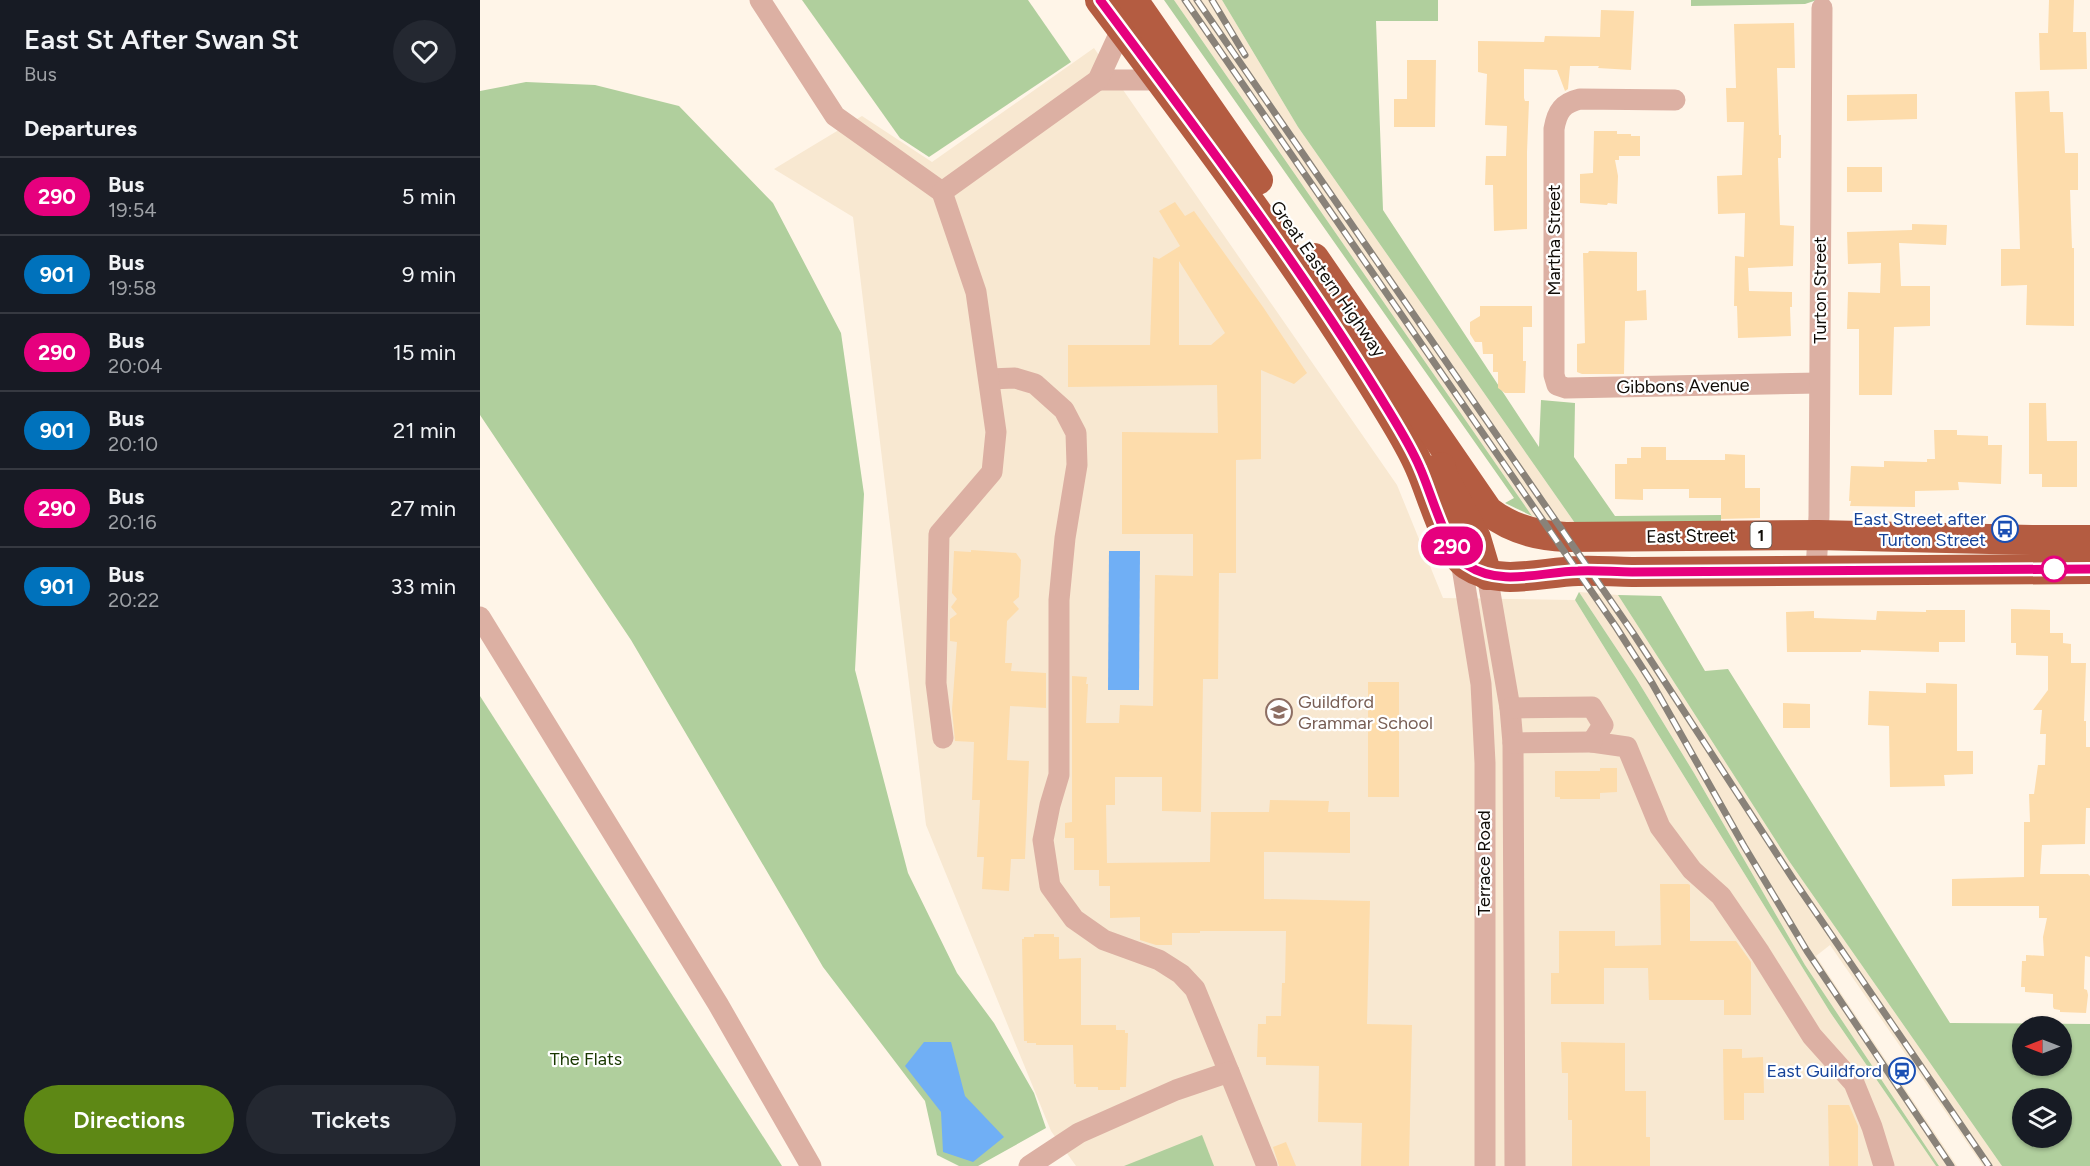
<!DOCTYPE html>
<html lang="en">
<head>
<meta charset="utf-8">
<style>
	body { margin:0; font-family:Figtree,sans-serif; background:#242831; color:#f1f3f6; height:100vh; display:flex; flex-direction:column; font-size:22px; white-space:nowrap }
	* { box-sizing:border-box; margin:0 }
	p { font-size:20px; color:#9ea1a6 }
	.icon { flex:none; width:33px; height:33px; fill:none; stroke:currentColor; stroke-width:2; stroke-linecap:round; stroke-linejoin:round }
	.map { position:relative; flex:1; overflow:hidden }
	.details { display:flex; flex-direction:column; background:#171b24; width:480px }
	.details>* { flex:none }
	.badge { padding:0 12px; border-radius:20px; font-size:21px; line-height:39px }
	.needle { width:39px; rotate:270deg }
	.fabs { position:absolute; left:1532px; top:1016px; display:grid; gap:12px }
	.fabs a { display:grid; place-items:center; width:60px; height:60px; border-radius:50%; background:#171b24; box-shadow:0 2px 4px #0004; font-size:30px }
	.map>.badge { position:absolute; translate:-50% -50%; box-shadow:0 0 0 3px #fff }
	h2 { padding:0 24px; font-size:22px; line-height:54px }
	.round { display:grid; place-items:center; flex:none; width:63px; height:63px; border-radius:32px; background:#242831 }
	.overview { display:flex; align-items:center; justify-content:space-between; height:102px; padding:0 24px }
	h1 { font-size:28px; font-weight:600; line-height:45px }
	.primary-button { display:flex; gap:12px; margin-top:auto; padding:12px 24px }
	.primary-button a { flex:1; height:69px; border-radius:36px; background:#5e8815; color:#fff; font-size:24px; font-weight:600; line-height:69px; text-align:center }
	.primary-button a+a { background:#242831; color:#f1f3f6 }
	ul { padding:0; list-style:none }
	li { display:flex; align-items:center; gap:18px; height:78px; padding:0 24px; border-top:2px solid #363941 }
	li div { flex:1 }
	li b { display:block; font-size:22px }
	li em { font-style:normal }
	li .badge { min-width:66px; font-weight:700; text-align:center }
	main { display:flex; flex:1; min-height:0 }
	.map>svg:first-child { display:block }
</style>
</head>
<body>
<main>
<section class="details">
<div class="overview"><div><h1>East St After Swan St</h1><p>Bus</p></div><a class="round"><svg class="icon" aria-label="heart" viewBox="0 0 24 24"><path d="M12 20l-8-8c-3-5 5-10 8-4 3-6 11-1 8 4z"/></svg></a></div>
<h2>Departures</h2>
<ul>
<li><span class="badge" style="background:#e6007e;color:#fff">290</span><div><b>Bus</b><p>19:54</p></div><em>5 min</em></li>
<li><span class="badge" style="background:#0072bc;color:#fff">901</span><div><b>Bus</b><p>19:58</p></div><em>9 min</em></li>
<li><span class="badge" style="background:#e6007e;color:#fff">290</span><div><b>Bus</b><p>20:04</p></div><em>15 min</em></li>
<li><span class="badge" style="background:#0072bc;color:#fff">901</span><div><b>Bus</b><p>20:10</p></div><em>21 min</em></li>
<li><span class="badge" style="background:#e6007e;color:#fff">290</span><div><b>Bus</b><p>20:16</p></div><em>27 min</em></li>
<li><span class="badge" style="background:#0072bc;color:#fff">901</span><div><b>Bus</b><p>20:22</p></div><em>33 min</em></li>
</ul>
<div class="primary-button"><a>Directions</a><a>Tickets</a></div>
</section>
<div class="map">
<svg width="1610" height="1166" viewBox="0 0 1610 1166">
	<rect width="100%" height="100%" fill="#fff5e8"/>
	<g fill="#f8e8d1">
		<path d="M 694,0 L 742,0 L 818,127 L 1097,526 L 1070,523 L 1052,516 Z"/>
		<path d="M 614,48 L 917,485 L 963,598 L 1095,600 L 1350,1012 L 1456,1166 L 596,1166 L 571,1131 L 446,825 L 373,217 L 294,169 L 382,116 L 452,162 Z"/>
		<path d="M 1099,592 L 1138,595 L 1309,861 L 1522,1166 L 1503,1166 L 1350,945 L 1336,956 L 1477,1166 L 1459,1166 L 1325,965 L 1214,773 L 1156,678 Z"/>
	</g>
	<g fill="#b0cf9d" fill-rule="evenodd">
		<path d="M 322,0 L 548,0 L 591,62 L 449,157 L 420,138 Z"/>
		<path d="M 684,0 L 694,0 L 1052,516 L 1025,503 L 1034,498 Z"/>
		<path d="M 742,0 L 958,0 L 958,21 L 896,21 L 903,210 L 1059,447 L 1061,400 L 1095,403 L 1094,457 L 1135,516 L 1241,515 L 1241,523 L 1097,526 L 818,127 Z"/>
		<path d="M 1211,0 L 1337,0 L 1325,4 L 1211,6 Z"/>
		<path d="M 46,82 L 115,85 L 199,106 L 293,203 L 361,333 L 384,494 L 375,670 L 428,873 L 477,973 L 514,1023 L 554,1093 L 566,1128 L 498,1166 L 479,1166 L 457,1155 L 445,1101 L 343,967 L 151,640 L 0,415 L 0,91 Z"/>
		<path d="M 1099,592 L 1156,678 L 1214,773 L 1325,965 L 1459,1166 L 1456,1166 L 1350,1012 L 1095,600 Z"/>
		<path d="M 1138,595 L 1181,596 L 1225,671 L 1248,669 L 1470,1023 L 1610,1024 L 1610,1166 L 1522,1166 L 1309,861 ZM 1542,1026 L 1581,1026 L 1581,1065 L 1542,1065 ZM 1542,1098 L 1581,1098 L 1581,1137 L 1542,1137 Z"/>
		<path d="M 0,696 L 302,1166 L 0,1166 Z"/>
		<path d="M 722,1135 L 734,1166 L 644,1166 Z"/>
	</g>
	<g fill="#70aff5">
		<path d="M 629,551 L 660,551 L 659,690 L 628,690 Z"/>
		<path d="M 444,1042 L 471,1042 L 485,1096 L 524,1137 L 493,1162 L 463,1152 L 461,1112 L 425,1066 Z"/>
	</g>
	<g fill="#fddcab" fill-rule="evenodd">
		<path d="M 1569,0 L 1594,0 L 1593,32 L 1606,32 L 1607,69 L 1560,70 L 1559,33 L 1568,33 Z"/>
		<path d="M 1121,10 L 1154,11 L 1151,70 L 1118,68 L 1119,66 L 1090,66 L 1088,89 L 1085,91 L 1077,70 L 1044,69 L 1044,98 L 1045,101 L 1049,101 L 1047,152 L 1047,229 L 1014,231 L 1013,185 L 1005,185 L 1006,156 L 1026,156 L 1027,126 L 1005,125 L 1007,74 L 998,72 L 998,41 L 1064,42 L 1065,36 L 1120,37 Z"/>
		<path d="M 1314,23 L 1315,68 L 1297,68 L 1299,135 L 1301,135 L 1301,158 L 1298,158 L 1300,225 L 1314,226 L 1313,266 L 1268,268 L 1269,291 L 1312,292 L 1312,307 L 1310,307 L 1311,336 L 1258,338 L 1257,306 L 1254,306 L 1255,256 L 1264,257 L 1265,213 L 1238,214 L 1237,176 L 1262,175 L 1264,122 L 1247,122 L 1246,88 L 1256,88 L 1254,24 Z"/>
		<path d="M 927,60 L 956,60 L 955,127 L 914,127 L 914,99 L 927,99 Z"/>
		<path d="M 1569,91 L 1570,112 L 1583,112 L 1585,153 L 1598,153 L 1598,190 L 1590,190 L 1592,248 L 1594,248 L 1594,326 L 1546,325 L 1547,285 L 1521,286 L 1521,249 L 1540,249 L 1535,92 Z"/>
		<path d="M 1437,94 L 1437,119 L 1367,121 L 1367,95 Z"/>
		<path d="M 1114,131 L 1137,131 L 1137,134 L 1151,134 L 1151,136 L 1160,136 L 1160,156 L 1139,156 L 1139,160 L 1135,160 L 1138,176 L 1137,204 L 1128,203 L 1127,205 L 1100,203 L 1100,174 L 1113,173 Z"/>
		<rect x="1367" y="167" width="35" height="25"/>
		<path d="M 695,202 L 705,216 L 714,211 L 783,307 L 827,373 L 814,384 L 781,370 L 781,459 L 756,460 L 756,573 L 739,573 L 738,679 L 723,679 L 721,812 L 682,811 L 682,777 L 635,777 L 635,805 L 626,805 L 627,863 L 730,862 L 731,812 L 789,812 L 790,800 L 849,801 L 848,812 L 870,812 L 870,853 L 784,852 L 784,899 L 890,901 L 887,1024 L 932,1025 L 929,1166 L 881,1166 L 882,1123 L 838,1122 L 839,1066 L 786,1065 L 786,1057 L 777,1057 L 778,1024 L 786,1024 L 786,1016 L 801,1016 L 802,983 L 805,983 L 806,931 L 720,931 L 720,933 L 692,933 L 692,945 L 676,945 L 660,940 L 660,917 L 630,918 L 630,886 L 619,886 L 619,870 L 594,870 L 594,838 L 585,838 L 585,823 L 592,822 L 592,676 L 607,677 L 606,684 L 608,684 L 606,723 L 639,723 L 640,705 L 673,706 L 675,575 L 713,576 L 713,534 L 642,534 L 642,432 L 738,433 L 737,385 L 588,387 L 588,345 L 670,345 L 673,257 L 679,259 L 700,246 L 679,211 ZM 699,261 L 745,333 L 731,345 L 699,345 Z"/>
		<path d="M 1432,224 L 1467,225 L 1466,245 L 1419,243 L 1421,286 L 1450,286 L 1450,326 L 1414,327 L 1412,395 L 1379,395 L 1379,329 L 1367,329 L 1368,292 L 1400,293 L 1401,263 L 1368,264 L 1367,232 L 1432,230 Z"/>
		<path d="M 1109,251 L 1157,252 L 1157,291 L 1166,290 L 1167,320 L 1145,321 L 1144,374 L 1102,374 L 1097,372 L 1097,344 L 1105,343 L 1103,253 L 1108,253 Z"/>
		<path d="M 1000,306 L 1052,306 L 1052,327 L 1043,327 L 1043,361 L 1046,361 L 1045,393 L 1025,393 L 1018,388 L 1018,372 L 1013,372 L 1013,354 L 1003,354 L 1002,342 L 995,342 L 990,334 L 990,322 L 1000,316 Z"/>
		<path d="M 1549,403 L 1566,403 L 1567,441 L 1597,441 L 1597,487 L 1562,487 L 1562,474 L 1549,474 Z"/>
		<path d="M 1454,430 L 1477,430 L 1477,435 L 1508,436 L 1508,445 L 1522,445 L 1521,484 L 1478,482 L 1479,490 L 1435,491 L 1435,507 L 1370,506 L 1371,501 L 1369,501 L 1371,466 L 1404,467 L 1404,461 L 1447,462 L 1447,459 L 1455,459 Z"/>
		<path d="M 1161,447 L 1186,447 L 1186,460 L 1245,460 L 1245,454 L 1265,455 L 1265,488 L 1280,488 L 1280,518 L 1241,519 L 1241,498 L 1209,498 L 1209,489 L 1163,489 L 1163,500 L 1135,499 L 1135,464 L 1147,464 L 1147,458 L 1161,458 Z"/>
		<path d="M 491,550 L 536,553 L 541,560 L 539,597 L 533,602 L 539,609 L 527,621 L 525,663 L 532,663 L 531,671 L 566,673 L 566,708 L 530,706 L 527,760 L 549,761 L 545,859 L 531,859 L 529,891 L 502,889 L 504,857 L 497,857 L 500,800 L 492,800 L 494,742 L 475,741 L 472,710 L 477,642 L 470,641 L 470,619 L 477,614 L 471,607 L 477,599 L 472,593 L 474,551 L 491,552 Z"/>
		<path d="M 1531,609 L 1570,610 L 1570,633 L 1583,633 L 1583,643 L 1591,644 L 1591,663 L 1606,663 L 1604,721 L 1606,721 L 1606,747 L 1610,747 L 1610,808 L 1606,808 L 1605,844 L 1562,845 L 1560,874 L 1608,874 L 1610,876 L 1610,957 L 1605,956 L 1604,989 L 1607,990 L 1608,995 L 1606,1013 L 1580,1012 L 1580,1010 L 1574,1009 L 1573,1007 L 1573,994 L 1545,992 L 1545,987 L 1541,987 L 1542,961 L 1546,961 L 1546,955 L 1564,956 L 1563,937 L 1567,918 L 1559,918 L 1559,906 L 1472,906 L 1472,879 L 1544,877 L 1544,822 L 1550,822 L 1549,794 L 1554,794 L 1558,765 L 1565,765 L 1566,734 L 1560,734 L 1562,710 L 1553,710 L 1568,690 L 1568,656 L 1536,655 L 1536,643 L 1531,643 Z"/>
		<path d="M 1446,610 L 1485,610 L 1485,642 L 1459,642 L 1459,652 L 1381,650 L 1381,652 L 1307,652 L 1306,612 L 1334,611 L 1334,618 L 1396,620 L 1397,611 L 1446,612 Z"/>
		<rect x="888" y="682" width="31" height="115"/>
		<path d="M 1446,683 L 1477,684 L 1477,751 L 1493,751 L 1493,774 L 1464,775 L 1465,786 L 1410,787 L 1409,726 L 1388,725 L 1389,691 L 1446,693 Z"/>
		<path d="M 1303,703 L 1330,704 L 1330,728 L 1303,728 Z"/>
		<path d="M 1120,768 L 1137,768 L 1137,792 L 1120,793 L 1120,799 L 1080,799 L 1080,797 L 1075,797 L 1075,771 L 1120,771 Z"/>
		<path d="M 1180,884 L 1208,884 L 1210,885 L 1210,941 L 1256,941 L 1271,962 L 1271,1015 L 1244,1015 L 1244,1000 L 1169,1000 L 1168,968 L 1124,968 L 1124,1004 L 1071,1004 L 1071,973 L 1079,973 L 1079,931 L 1135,931 L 1135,946 L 1181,945 Z"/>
		<path d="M 554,934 L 574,934 L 574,937 L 579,937 L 579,959 L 601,958 L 601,1025 L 636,1025 L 636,1030 L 645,1030 L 645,1033 L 648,1033 L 646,1087 L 640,1087 L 640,1090 L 618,1090 L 618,1087 L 596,1087 L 596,1084 L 594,1084 L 593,1045 L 556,1045 L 556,1043 L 547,1043 L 547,1041 L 544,1041 L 542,939 L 544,939 L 544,937 L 554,937 Z"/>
		<path d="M 1081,1042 L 1145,1043 L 1145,1091 L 1166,1091 L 1166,1137 L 1170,1137 L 1170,1166 L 1092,1166 L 1092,1120 L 1088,1120 L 1088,1073 L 1082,1073 Z"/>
		<path d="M 1243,1049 L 1262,1049 L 1262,1058 L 1283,1057 L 1284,1093 L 1264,1093 L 1264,1120 L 1244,1120 Z"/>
		<path d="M 1348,1105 L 1369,1105 L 1378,1126 L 1378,1166 L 1349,1166 Z"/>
		<path d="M 806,1142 L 816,1166 L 799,1166 L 793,1147 Z"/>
	</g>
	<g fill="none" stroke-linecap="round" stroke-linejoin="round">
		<g stroke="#dcb0a3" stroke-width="21">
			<path d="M 280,0 L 355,116 L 462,192"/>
			<path d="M 618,80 L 679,80"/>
			<path d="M 1195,100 L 1100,99 C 1083,103 1077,111 1074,129 L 1074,375 L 1077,385 L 1086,388 L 1339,383"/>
			<path d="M 509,379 L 535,378 L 555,384 L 584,410 L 596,433 L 597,465 L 585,538 L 579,600 L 579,775 L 570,805 L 563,840 L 570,886 L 594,919 L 624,940 L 679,960 L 701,974 L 715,989 L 749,1072"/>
			<path d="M 981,561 L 1001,684 L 1005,763 L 1005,1166"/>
			<path d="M 1336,571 L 1339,516 L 1342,8"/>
			<path d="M 1007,575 L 1030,708 L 1033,743 L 1035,1166"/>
			<path d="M 0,617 L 238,1004 L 331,1166"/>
			<path d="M 1030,708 L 1112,707 L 1123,725 L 1112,742 L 1147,747 L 1180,827 L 1212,870 L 1241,896 L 1280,953 L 1332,1036 L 1374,1083 L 1392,1127 L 1404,1166"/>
			<path d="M 463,738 L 456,683 L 459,534 L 512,472 L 516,432 L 496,292 L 462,192 L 618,80 L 642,28"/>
			<path d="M 1033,743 L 1112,742"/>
			<path d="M 549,1166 L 599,1133 L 696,1090 L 749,1072 L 787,1166"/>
		</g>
		<g stroke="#b45c41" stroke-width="30">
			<path d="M 620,0 C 721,134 823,269 910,413 C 921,431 932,449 940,468 C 951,492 967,552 987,565 C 1020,587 1061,572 1098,571 C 1116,570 1134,572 1152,572 L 1610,569"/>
			<path d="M 653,0 L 778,180"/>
			<path d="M 834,258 L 1008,511 C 1031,529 1058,536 1086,537 L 1338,535 L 1552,540 L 1610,540"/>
			<path d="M 961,467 L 962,474 L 996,538 L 1007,575"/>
		</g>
		<defs>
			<g id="rail">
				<path d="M 705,0 L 1136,627 L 1172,683 L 1264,846 L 1327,951 L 1471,1166"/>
				<path d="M 717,0 L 1153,633 L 1313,879 L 1509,1166"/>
				<path d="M 732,0 L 765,55"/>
			</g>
		</defs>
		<use href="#rail" stroke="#898279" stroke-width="7"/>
		<use href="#rail" stroke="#fff" stroke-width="4.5" stroke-dasharray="14" stroke-linecap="butt"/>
	</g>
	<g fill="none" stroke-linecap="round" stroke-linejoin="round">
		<defs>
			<path id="line" d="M 620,0 C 721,135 823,269 910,413 C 921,431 932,449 940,468 C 951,492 967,552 987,565 C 1020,587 1061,572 1098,571 C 1116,570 1134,572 1152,572 L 1610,569"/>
		</defs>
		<use href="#line" stroke="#fff" stroke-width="14"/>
		<use href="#line" stroke="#e6007e" stroke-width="9"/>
	</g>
	<defs>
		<symbol id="bus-ring" viewBox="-11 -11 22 22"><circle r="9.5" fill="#fff" stroke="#1a4fb4" stroke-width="1.5"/><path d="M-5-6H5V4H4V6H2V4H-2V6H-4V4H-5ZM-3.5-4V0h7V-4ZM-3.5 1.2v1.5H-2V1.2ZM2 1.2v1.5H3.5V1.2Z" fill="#1a4fb4"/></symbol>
		<symbol id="school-ring" viewBox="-11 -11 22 22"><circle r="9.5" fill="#fff" stroke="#8d6e63" stroke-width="1.5"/><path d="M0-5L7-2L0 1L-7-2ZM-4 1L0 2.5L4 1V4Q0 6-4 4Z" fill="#8d6e63"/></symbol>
		<symbol id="station-ring" viewBox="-11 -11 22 22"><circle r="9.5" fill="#fff" stroke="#1a4fb4" stroke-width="1.5"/><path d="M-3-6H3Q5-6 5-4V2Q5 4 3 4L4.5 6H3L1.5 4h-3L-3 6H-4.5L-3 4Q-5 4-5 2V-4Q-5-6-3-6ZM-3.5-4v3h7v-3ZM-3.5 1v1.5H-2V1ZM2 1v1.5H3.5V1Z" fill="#1a4fb4"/></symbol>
	</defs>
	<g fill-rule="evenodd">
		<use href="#bus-ring" x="1510" y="514" width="30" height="30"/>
		<use href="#school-ring" x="784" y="697" width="30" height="30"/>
		<use href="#station-ring" x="1407" y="1056" width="30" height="30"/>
	</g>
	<circle fill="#fff" stroke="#e6007e" stroke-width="3" cx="1574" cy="569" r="12"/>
	<g text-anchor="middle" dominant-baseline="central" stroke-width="4.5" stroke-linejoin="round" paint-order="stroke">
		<rect fill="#fff" stroke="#585551" stroke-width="1.5" x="1270.5" y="522" width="21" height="26" rx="4.5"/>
		<g font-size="16" font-weight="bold" fill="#100c07">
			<text x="1281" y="535">1</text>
		</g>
		<g font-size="18" fill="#100c07" stroke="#fff">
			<text transform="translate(1074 240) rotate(-90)">Martha Street</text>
			<text transform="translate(848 279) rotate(55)">Great Eastern Highway</text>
			<text transform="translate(1340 290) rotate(-90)">Turton Street</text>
			<text transform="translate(1203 386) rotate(-1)">Gibbons Avenue</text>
			<text transform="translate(1211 536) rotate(-1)">East Street</text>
			<text transform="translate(1004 863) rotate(-90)">Terrace Road</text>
		</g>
		<g font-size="18" fill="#164399" stroke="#fff" text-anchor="end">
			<text x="1506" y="519">East Street after<tspan x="1506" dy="21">Turton Street</tspan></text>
			<text x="1402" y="1071">East Guildford</text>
		</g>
		<g font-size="18" fill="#785e54" stroke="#fff" text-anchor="start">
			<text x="818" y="702">Guildford<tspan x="818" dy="21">Grammar School</tspan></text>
		</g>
		<g font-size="18" fill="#193800" stroke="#fff">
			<text x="106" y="1059">The Flats</text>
		</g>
	</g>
</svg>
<div class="fabs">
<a><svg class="needle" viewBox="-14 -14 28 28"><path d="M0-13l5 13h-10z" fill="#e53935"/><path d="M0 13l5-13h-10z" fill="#9ea1a6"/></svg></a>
<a><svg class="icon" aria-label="layers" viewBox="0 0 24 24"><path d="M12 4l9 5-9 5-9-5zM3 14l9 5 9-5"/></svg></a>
</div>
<b class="badge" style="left:972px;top:546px;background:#e6007e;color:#fff">290</b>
</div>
</main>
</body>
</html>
